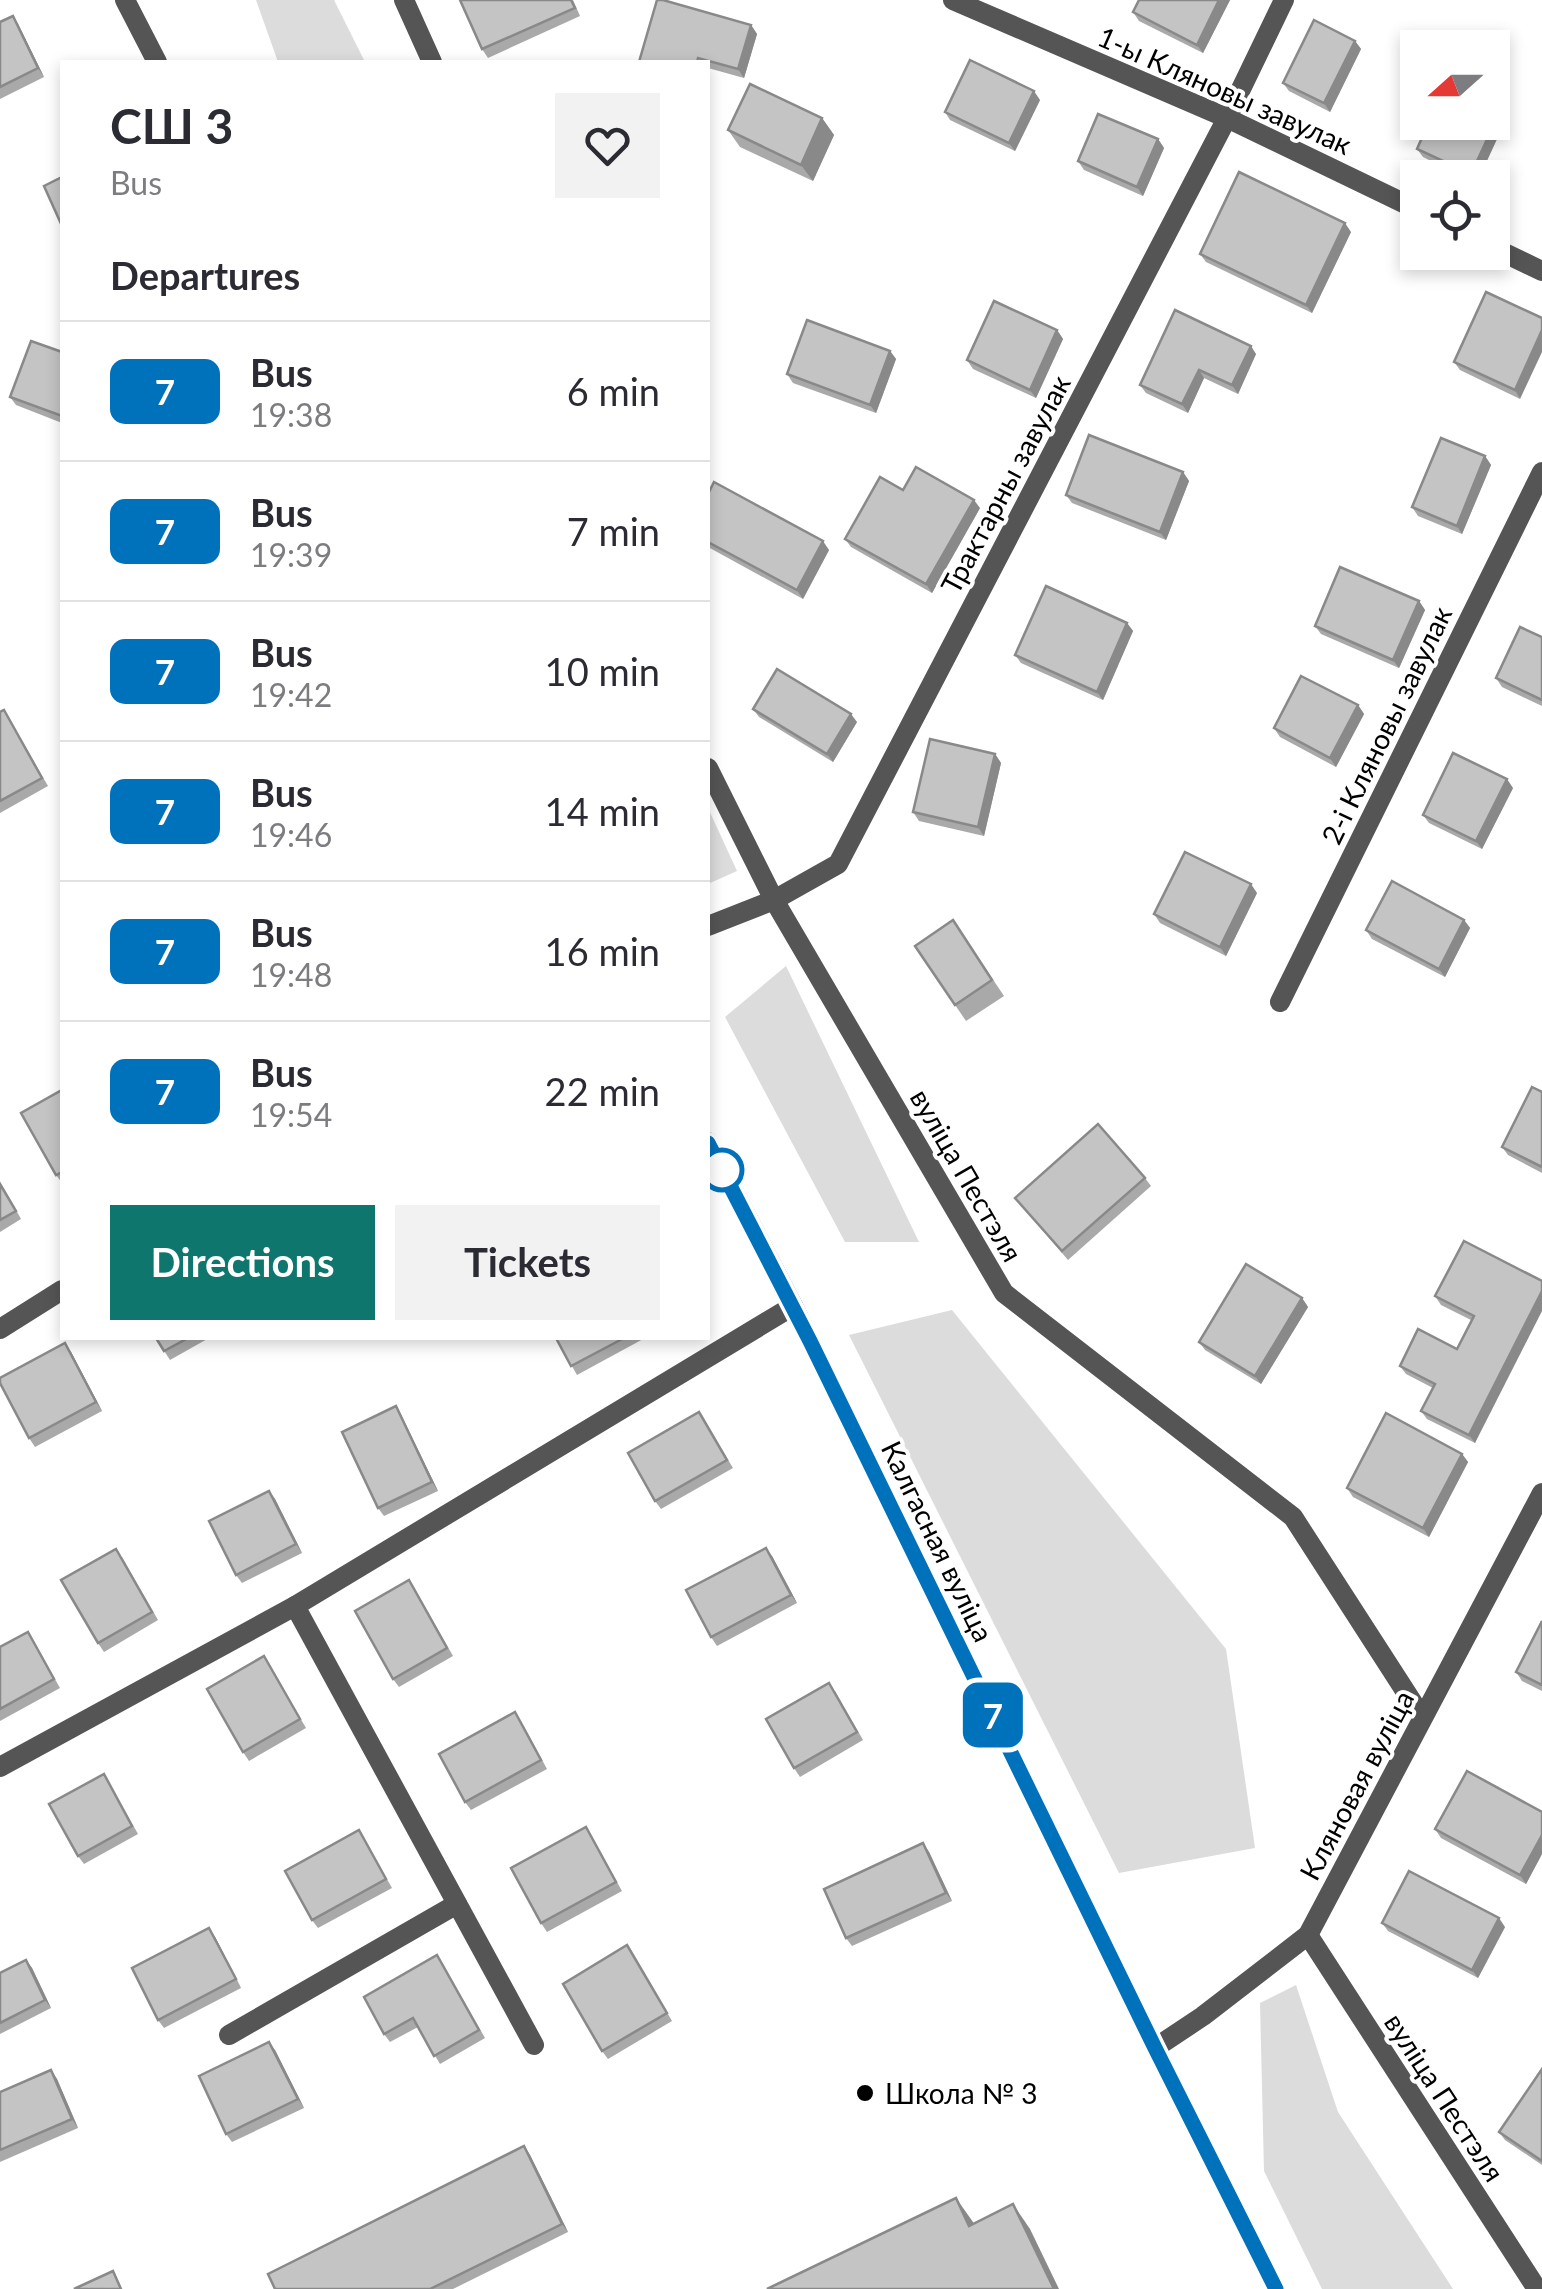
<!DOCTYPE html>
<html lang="en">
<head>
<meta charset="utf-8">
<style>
	body { margin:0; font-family:Lato,sans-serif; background:#f2f2f3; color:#2b2b33; height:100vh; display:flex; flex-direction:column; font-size:38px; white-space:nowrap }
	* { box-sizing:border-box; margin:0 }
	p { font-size:32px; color:#7c7c81 }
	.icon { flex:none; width:55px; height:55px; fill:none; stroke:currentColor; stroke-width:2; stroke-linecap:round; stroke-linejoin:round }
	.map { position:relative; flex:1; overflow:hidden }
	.panel { position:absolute; left:60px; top:60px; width:650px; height:1280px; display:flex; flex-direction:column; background:#fff; border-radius:0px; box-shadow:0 5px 15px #0003 }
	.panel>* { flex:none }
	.badge { padding:0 20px; border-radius:15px; font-size:35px; line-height:65px }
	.needle { width:65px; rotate:249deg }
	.tools { position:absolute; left:1400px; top:30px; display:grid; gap:20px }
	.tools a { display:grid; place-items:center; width:110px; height:110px; border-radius:0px; background:#fff; box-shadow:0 5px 15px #0003; font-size:50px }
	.map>.badge { position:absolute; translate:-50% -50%; box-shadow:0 0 0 5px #fff }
	h2 { padding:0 50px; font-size:38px; line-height:90px }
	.round { display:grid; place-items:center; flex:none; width:105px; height:105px; border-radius:0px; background:#f2f2f3 }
	.overview { display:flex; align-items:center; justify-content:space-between; height:170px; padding:0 50px }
	h1 { font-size:48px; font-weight:700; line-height:75px }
	.primary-button { display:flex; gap:20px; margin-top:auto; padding:20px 50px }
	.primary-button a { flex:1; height:115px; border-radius:0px; background:#0f766e; color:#fff; font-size:40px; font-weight:700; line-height:115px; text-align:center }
	.primary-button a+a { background:#f2f2f3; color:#2b2b33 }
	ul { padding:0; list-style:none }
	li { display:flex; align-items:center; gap:30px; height:140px; padding:0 50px; border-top:2px solid #e1e1e2 }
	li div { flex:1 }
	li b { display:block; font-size:38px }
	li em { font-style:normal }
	li .badge { min-width:110px; font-weight:700; text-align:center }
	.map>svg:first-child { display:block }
</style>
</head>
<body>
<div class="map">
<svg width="1542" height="2289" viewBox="0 0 1542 2289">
	<rect width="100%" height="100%" fill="#fff"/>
	<g fill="#dcdcdc">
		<path d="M 256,0 L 334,0 L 365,62 L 278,62 Z"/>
		<path d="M 708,808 L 737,871 L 708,884 Z"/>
		<path d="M 786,966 L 919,1242 L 845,1242 L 725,1017 Z"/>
		<path d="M 952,1310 L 1226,1649 L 1255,1848 L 1119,1873 L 849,1335 Z"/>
		<path d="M 1296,1985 L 1338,2112 L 1453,2289 L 1322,2289 L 1264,2171 L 1260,2003 Z"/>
	</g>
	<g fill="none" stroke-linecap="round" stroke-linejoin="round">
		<path stroke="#555" stroke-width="20" d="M 229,2035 L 457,1904"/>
		<g stroke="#555" stroke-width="20">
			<path d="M 404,0 L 432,62"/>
			<path d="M 953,0 L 1227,118 L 1418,210"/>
			<path d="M 1492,247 L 1542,271"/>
			<path d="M 708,768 L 774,900 L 1004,1293 L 1293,1517 L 1422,1717"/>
			<path d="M 708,926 L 774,900 L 838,864 L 1227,118 L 1284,0"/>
			<path d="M 1280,1002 L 1542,472"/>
			<path d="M 0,1329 L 62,1290"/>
			<path d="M 295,1606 L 534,2045"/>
			<path d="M 0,1767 L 295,1606 L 793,1306"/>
			<path d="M 1308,1935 L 1537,2289"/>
			<path d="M 1155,2048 L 1203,2016 L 1308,1935 L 1542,1493"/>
		</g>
		<g stroke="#555" stroke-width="20">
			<path d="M 125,0 L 157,62"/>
			<path d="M 708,1142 L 793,1306 L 1155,2048 L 1276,2289"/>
		</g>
	</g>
	<g fill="#a9a9a9">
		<path d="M 573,0 L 580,16 L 488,58 L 482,49 Z"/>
		<path d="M 1230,0 L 1203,53 L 1139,21 L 1133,12 Z"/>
		<path d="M 0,22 L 18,24 L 44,77 L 0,99 Z"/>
		<path d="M 751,25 L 757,34 L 744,78 L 708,68 L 708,62 L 639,62 Z"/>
		<path d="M 1355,41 L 1361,49 L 1330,112 L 1289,91 L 1283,83 Z"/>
		<path d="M 1040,100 L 1015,151 L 950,120 L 945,112 Z"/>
		<path d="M 822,118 L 834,135 L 813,181 L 740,147 L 728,130 Z"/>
		<path d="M 1496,120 L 1502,128 L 1479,178 L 1465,178 L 1423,157 L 1417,149 Z"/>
		<path d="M 1158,139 L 1164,148 L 1143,196 L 1084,170 L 1078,161 Z"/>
		<path d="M 1351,232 L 1312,313 L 1206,262 L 1200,254 Z"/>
		<path d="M 1486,292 L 1520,399 L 1460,370 L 1454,362 Z"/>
		<path d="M 1057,330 L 1063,339 L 1036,398 L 973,369 L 967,360 Z"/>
		<path d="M 890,351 L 896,359 L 876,413 L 793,383 L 787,374 Z"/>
		<path d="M 62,352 L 62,423 L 16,405 L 10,397 Z"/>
		<path d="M 1256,354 L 1238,394 L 1204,378 L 1188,413 L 1146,393 L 1140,385 Z"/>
		<path d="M 1485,456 L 1491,465 L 1462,534 L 1418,516 L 1412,507 Z"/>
		<path d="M 1183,472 L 1189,481 L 1166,540 L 1072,503 L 1066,495 Z"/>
		<path d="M 903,490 L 980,508 L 932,593 L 851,547 L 845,539 Z"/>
		<path d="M 708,494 L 829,550 L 803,599 L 708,547 Z"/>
		<path d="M 1419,601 L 1425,610 L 1399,668 L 1321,634 L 1315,626 Z"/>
		<path d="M 1127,623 L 1133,631 L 1103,700 L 1021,663 L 1015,655 Z"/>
		<path d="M 1542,637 L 1542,706 L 1502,687 L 1496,678 Z"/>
		<path d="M 1358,705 L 1364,714 L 1336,767 L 1280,737 L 1274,728 Z"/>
		<path d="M 753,709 L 857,722 L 833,762 L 759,717 Z"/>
		<path d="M 4,710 L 48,786 L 0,813 L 0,712 Z"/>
		<path d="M 995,754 L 1001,763 L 984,836 L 919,821 L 913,812 Z"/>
		<path d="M 1513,788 L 1482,849 L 1429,823 L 1423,815 Z"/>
		<path d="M 1257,893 L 1226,956 L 1160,923 L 1154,914 Z"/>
		<path d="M 953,920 L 1004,996 L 966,1021 L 915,946 Z"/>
		<path d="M 1464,920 L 1470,928 L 1445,977 L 1372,939 L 1366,930 Z"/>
		<path d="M 62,1090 L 62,1183 L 56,1175 Z"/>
		<path d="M 1542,1092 L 1542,1173 L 1508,1155 L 1502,1147 Z"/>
		<path d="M 1145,1178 L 1151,1186 L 1068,1260 L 1015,1198 Z"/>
		<path d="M 0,1182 L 21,1219 L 0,1232 Z"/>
		<path d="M 1542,1281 L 1475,1443 L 1427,1419 L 1421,1411 L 1433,1388 L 1406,1374 L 1400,1366 L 1457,1349 L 1471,1320 L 1441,1305 L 1435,1296 Z"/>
		<path d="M 1302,1298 L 1308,1307 L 1261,1384 L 1205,1350 L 1199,1342 Z"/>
		<path d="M 156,1338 L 209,1338 L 170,1360 Z"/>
		<path d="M 556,1338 L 645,1338 L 577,1375 Z"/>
		<path d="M 71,1352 L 102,1411 L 35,1447 L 29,1438 Z"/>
		<path d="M 396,1406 L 401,1415 L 438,1491 L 384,1516 L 378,1508 Z"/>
		<path d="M 699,1412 L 733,1468 L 661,1509 L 655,1501 Z"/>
		<path d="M 1462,1454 L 1468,1462 L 1429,1537 L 1353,1497 L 1347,1488 Z"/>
		<path d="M 269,1491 L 275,1499 L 302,1553 L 242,1583 L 236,1575 Z"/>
		<path d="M 772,1556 L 797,1603 L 717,1646 L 711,1637 Z"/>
		<path d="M 122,1557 L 158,1620 L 104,1652 L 98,1643 Z"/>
		<path d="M 415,1589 L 453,1656 L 399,1687 L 393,1679 Z"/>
		<path d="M 1542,1621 L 1542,1691 L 1522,1681 L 1516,1672 Z"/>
		<path d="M 28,1632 L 60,1688 L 0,1721 L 0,1647 Z"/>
		<path d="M 264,1656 L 306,1728 L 249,1761 L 243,1752 Z"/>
		<path d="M 835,1691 L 863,1740 L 800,1777 L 794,1768 Z"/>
		<path d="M 521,1721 L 547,1769 L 471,1810 L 465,1802 Z"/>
		<path d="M 104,1774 L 138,1834 L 84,1864 L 78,1856 Z"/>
		<path d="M 1542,1812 L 1542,1854 L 1526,1884 L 1441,1838 L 1435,1829 Z"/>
		<path d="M 586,1827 L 622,1891 L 547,1932 L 541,1923 Z"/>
		<path d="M 359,1830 L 392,1888 L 318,1928 L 312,1920 Z"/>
		<path d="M 923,1843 L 929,1852 L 952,1901 L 852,1946 L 846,1938 Z"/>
		<path d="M 1382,1923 L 1505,1927 L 1478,1978 L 1388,1931 Z"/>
		<path d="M 215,1937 L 241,1988 L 164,2028 L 158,2020 Z"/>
		<path d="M 633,1954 L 672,2021 L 608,2059 L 602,2051 Z"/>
		<path d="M 26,1960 L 32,1968 L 51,2008 L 0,2034 L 0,1973 Z"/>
		<path d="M 443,1964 L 485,2038 L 440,2064 L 418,2027 L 390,2042 L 384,2034 Z"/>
		<path d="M 275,2050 L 304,2108 L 232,2142 L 226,2134 Z"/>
		<path d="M 1542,2069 L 1542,2165 L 1505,2140 L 1499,2132 Z"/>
		<path d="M 51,2070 L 57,2079 L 78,2128 L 0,2162 L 0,2092 Z"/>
		<path d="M 524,2146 L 530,2155 L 568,2232 L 453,2289 L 275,2289 Z"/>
	</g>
	<g fill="#898989">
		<path d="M 1219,0 L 1230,0 L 1203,53 L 1197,45 Z"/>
		<path d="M 13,16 L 18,24 L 44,77 L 38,68 Z"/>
		<path d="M 751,25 L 757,34 L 744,78 L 738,69 Z"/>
		<path d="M 1355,41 L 1361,49 L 1330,112 L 1324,103 Z"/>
		<path d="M 1034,91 L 1040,100 L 1015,151 L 1009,143 Z"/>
		<path d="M 822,118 L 834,135 L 813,181 L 801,165 Z"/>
		<path d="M 1496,120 L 1502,128 L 1479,178 L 1473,178 L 1471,174 Z"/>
		<path d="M 1158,139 L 1164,148 L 1143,196 L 1137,187 Z"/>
		<path d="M 1345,223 L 1351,232 L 1312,313 L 1306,305 Z"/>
		<path d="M 1057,330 L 1063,339 L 1036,398 L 1030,390 Z"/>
		<path d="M 1542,330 L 1542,352 L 1520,399 L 1515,390 Z"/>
		<path d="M 1251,346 L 1256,354 L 1238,394 L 1232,385 Z"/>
		<path d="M 890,351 L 896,359 L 876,413 L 870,405 Z"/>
		<path d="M 1199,370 L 1204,378 L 1188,413 L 1182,404 Z"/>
		<path d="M 1485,456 L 1491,465 L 1462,534 L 1457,526 Z"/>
		<path d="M 1183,472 L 1189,481 L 1166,540 L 1160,532 Z"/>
		<path d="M 974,500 L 980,508 L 932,593 L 926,584 Z"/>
		<path d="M 823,541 L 829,550 L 803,599 L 797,590 Z"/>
		<path d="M 1419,601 L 1425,610 L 1399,668 L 1393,660 Z"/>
		<path d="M 1127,623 L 1133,631 L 1103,700 L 1097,692 Z"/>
		<path d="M 1358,705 L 1364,714 L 1336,767 L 1330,758 Z"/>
		<path d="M 851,714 L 857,722 L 833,762 L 827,754 Z"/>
		<path d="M 995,754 L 1001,763 L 984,836 L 978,827 Z"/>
		<path d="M 1507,779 L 1513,788 L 1482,849 L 1476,841 Z"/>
		<path d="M 1251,884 L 1257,893 L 1226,956 L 1220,947 Z"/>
		<path d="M 1464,920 L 1470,928 L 1445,977 L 1439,969 Z"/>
		<path d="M 1542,1291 L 1542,1311 L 1475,1443 L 1469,1435 Z"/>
		<path d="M 1302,1298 L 1308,1307 L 1261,1384 L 1255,1376 Z"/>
		<path d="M 65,1343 L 71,1352 L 102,1411 L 96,1402 Z"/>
		<path d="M 396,1406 L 401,1415 L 438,1491 L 432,1482 Z"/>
		<path d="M 1462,1454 L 1468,1462 L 1429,1537 L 1423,1528 Z"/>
		<path d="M 269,1491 L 275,1499 L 302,1553 L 296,1544 Z"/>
		<path d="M 766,1548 L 772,1556 L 797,1603 L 791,1595 Z"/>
		<path d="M 1542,1835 L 1542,1854 L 1526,1884 L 1520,1875 Z"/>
		<path d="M 923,1843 L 929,1852 L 952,1901 L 946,1893 Z"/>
		<path d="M 1499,1918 L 1505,1927 L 1478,1978 L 1472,1970 Z"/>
		<path d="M 209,1928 L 215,1937 L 241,1988 L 236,1979 Z"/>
		<path d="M 26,1960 L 32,1968 L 51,2008 L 45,2000 Z"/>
		<path d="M 269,2042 L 275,2050 L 304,2108 L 298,2099 Z"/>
		<path d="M 51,2070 L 57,2079 L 78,2128 L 72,2119 Z"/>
		<path d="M 524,2146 L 530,2155 L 568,2232 L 562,2224 Z"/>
		<path d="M 956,2198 L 973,2222 L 986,2250 L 969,2226 Z"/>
		<path d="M 1013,2204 L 1030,2229 L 1059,2289 L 1054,2289 Z"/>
	</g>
	<g fill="#c4c4c4" stroke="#898989" stroke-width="2.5">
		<path d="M 460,0 L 571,0 L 575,8 L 482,49 Z"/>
		<path d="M 657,0 L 663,0 L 751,25 L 738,69 L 698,58 L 697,62 L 639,62 Z"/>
		<path d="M 1139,0 L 1219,0 L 1197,45 L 1133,12 Z"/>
		<path d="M 13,16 L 38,68 L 0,87 L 0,22 Z"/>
		<path d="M 1314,20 L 1355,41 L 1324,103 L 1283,83 Z"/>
		<path d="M 970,60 L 1034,91 L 1009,143 L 945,112 Z"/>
		<path d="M 750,84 L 822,118 L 801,165 L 728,130 Z"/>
		<path d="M 1098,114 L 1158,139 L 1137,187 L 1078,161 Z"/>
		<path d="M 1492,118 L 1496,120 L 1471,174 L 1417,149 L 1429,122 L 1492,122 Z"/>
		<path d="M 1239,172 L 1345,223 L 1306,305 L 1200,254 Z"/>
		<path d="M 62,177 L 62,226 L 44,186 Z"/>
		<path d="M 1486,292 L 1542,318 L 1542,330 L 1515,390 L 1454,362 Z"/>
		<path d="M 994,301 L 1057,330 L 1030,390 L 967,360 Z"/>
		<path d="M 1175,310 L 1251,346 L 1232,385 L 1199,370 L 1182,404 L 1140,385 Z"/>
		<path d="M 807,320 L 890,351 L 870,405 L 787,374 Z"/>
		<path d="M 31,341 L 62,352 L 62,416 L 10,397 Z"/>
		<path d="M 1089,435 L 1183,472 L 1160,532 L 1066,495 Z"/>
		<path d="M 1441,438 L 1485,456 L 1457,526 L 1412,507 Z"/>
		<path d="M 916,467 L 974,500 L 926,584 L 845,539 L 880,477 L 903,490 Z"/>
		<path d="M 714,482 L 823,541 L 797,590 L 708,542 L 708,494 Z"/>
		<path d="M 1340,567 L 1419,601 L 1393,660 L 1315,626 Z"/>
		<path d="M 1046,586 L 1127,623 L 1097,692 L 1015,655 Z"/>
		<path d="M 1520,627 L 1542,637 L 1542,700 L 1496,678 Z"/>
		<path d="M 777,669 L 851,714 L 827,754 L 753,709 Z"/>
		<path d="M 1301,676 L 1358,705 L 1330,758 L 1274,728 Z"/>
		<path d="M 4,710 L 42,778 L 0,801 L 0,712 Z"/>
		<path d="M 930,739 L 995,754 L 978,827 L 913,812 Z"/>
		<path d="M 1453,753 L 1507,779 L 1476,841 L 1423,815 Z"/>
		<path d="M 1185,852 L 1251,884 L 1220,947 L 1154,914 Z"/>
		<path d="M 1392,881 L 1464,920 L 1439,969 L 1366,930 Z"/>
		<path d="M 953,920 L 992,980 L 955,1005 L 915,946 Z"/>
		<path d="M 1532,1087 L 1542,1092 L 1542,1167 L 1502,1147 Z"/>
		<path d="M 62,1090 L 62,1172 L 56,1175 L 21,1113 Z"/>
		<path d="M 1098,1124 L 1145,1178 L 1062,1251 L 1015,1198 Z"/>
		<path d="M 0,1184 L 16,1211 L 0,1220 Z"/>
		<path d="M 1464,1241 L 1542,1281 L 1542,1291 L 1469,1435 L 1421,1411 L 1435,1384 L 1400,1366 L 1418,1329 L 1457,1349 L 1474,1316 L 1435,1296 Z"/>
		<path d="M 1246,1264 L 1302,1298 L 1255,1376 L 1199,1342 Z"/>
		<path d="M 156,1338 L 188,1338 L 164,1351 Z"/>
		<path d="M 556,1338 L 624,1338 L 571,1366 Z"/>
		<path d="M 65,1343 L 96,1402 L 29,1438 L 0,1383 L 0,1378 Z"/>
		<path d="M 396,1406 L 432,1482 L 378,1508 L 342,1432 Z"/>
		<path d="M 699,1412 L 727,1460 L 655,1501 L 628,1453 Z"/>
		<path d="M 1386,1413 L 1462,1454 L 1423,1528 L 1347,1488 Z"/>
		<path d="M 269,1491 L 296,1544 L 236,1575 L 209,1521 Z"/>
		<path d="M 766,1548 L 791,1595 L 711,1637 L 686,1590 Z"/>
		<path d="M 116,1549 L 152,1612 L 98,1643 L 61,1580 Z"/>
		<path d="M 409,1580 L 447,1648 L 393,1679 L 355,1611 Z"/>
		<path d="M 1542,1621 L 1542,1685 L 1516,1672 Z"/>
		<path d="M 28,1632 L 54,1679 L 0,1709 L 0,1647 Z"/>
		<path d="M 264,1656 L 300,1719 L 243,1752 L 207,1689 Z"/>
		<path d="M 829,1683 L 857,1732 L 794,1768 L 766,1719 Z"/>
		<path d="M 515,1712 L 541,1760 L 465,1802 L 439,1754 Z"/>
		<path d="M 1467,1771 L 1542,1812 L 1542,1835 L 1520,1875 L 1435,1829 Z"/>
		<path d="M 104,1774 L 132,1826 L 78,1856 L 49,1804 Z"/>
		<path d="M 586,1827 L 616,1882 L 541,1923 L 511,1868 Z"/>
		<path d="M 359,1830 L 386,1879 L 312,1920 L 285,1871 Z"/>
		<path d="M 923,1843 L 946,1893 L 846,1938 L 824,1889 Z"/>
		<path d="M 1409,1871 L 1499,1918 L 1472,1970 L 1382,1923 Z"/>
		<path d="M 209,1928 L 236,1979 L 158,2020 L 132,1968 Z"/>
		<path d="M 627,1945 L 667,2013 L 602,2051 L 563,1984 Z"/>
		<path d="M 437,1955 L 479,2030 L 434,2056 L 413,2018 L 384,2034 L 364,1997 Z"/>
		<path d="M 26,1960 L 45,2000 L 0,2023 L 0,1973 Z"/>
		<path d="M 269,2042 L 298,2099 L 226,2134 L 199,2076 Z"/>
		<path d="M 1542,2069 L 1542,2161 L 1499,2132 Z"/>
		<path d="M 51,2070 L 72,2119 L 0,2150 L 0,2092 Z"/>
		<path d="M 524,2146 L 562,2224 L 430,2289 L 275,2289 L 268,2274 Z"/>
		<path d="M 956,2198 L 969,2226 L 1013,2204 L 1054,2289 L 767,2289 Z"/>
		<path d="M 113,2271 L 121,2289 L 74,2289 Z"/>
	</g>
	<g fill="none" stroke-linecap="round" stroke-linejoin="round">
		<defs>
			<path id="line" d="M 708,1143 L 810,1341 L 1155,2048 L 1276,2289"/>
		</defs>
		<use href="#line" stroke="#fff" stroke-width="22"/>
		<use href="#line" stroke="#0072bc" stroke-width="15"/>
	</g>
	<circle fill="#fff" stroke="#0072bc" stroke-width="5" cx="722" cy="1170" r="20"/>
	<circle fill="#000" stroke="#fff" stroke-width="4" cx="865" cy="2093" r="10"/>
	<g text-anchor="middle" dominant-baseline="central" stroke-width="8" stroke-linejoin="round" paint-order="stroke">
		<g font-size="28" fill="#000" stroke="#fff">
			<text transform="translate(1225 90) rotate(24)">1-ы Кляновы завулак</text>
			<text transform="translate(1005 484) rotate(-62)">Трактарны завулак</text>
			<text transform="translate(1386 725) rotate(-64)">2-і Кляновы завулак</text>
			<text transform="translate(967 1175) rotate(60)">вуліца Пестэля</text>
			<text transform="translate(938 1541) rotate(64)">Калгасная вуліца</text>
			<text transform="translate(1356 1785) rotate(-62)">Кляновая вуліца</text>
			<text transform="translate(1445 2097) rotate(57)">вуліца Пестэля</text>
		</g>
		<g font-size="28" fill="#000" stroke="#fff" text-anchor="start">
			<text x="885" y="2093">Школа № 3</text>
		</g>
	</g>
</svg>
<div class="tools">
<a><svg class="needle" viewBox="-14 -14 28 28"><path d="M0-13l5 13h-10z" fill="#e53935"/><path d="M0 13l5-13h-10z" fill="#7c7c81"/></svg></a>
<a><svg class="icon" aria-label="locate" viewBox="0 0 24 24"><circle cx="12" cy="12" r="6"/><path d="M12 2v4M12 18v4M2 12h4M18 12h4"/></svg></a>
</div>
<b class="badge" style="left:993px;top:1715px;background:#0072bc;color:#fff">7</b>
<section class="panel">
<div class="overview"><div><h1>СШ 3</h1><p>Bus</p></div><a class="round"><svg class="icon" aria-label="heart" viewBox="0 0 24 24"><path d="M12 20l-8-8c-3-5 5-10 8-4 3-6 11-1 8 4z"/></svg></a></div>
<h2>Departures</h2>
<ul>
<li><span class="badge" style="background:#0072bc;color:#fff">7</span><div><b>Bus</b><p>19:38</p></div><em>6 min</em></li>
<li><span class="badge" style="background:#0072bc;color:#fff">7</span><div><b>Bus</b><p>19:39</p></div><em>7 min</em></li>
<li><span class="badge" style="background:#0072bc;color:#fff">7</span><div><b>Bus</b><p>19:42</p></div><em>10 min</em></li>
<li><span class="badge" style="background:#0072bc;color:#fff">7</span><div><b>Bus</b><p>19:46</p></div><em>14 min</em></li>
<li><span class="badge" style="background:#0072bc;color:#fff">7</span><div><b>Bus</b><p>19:48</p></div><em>16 min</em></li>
<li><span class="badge" style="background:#0072bc;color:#fff">7</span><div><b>Bus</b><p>19:54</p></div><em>22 min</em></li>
</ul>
<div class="primary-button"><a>Directions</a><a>Tickets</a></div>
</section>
</div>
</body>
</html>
